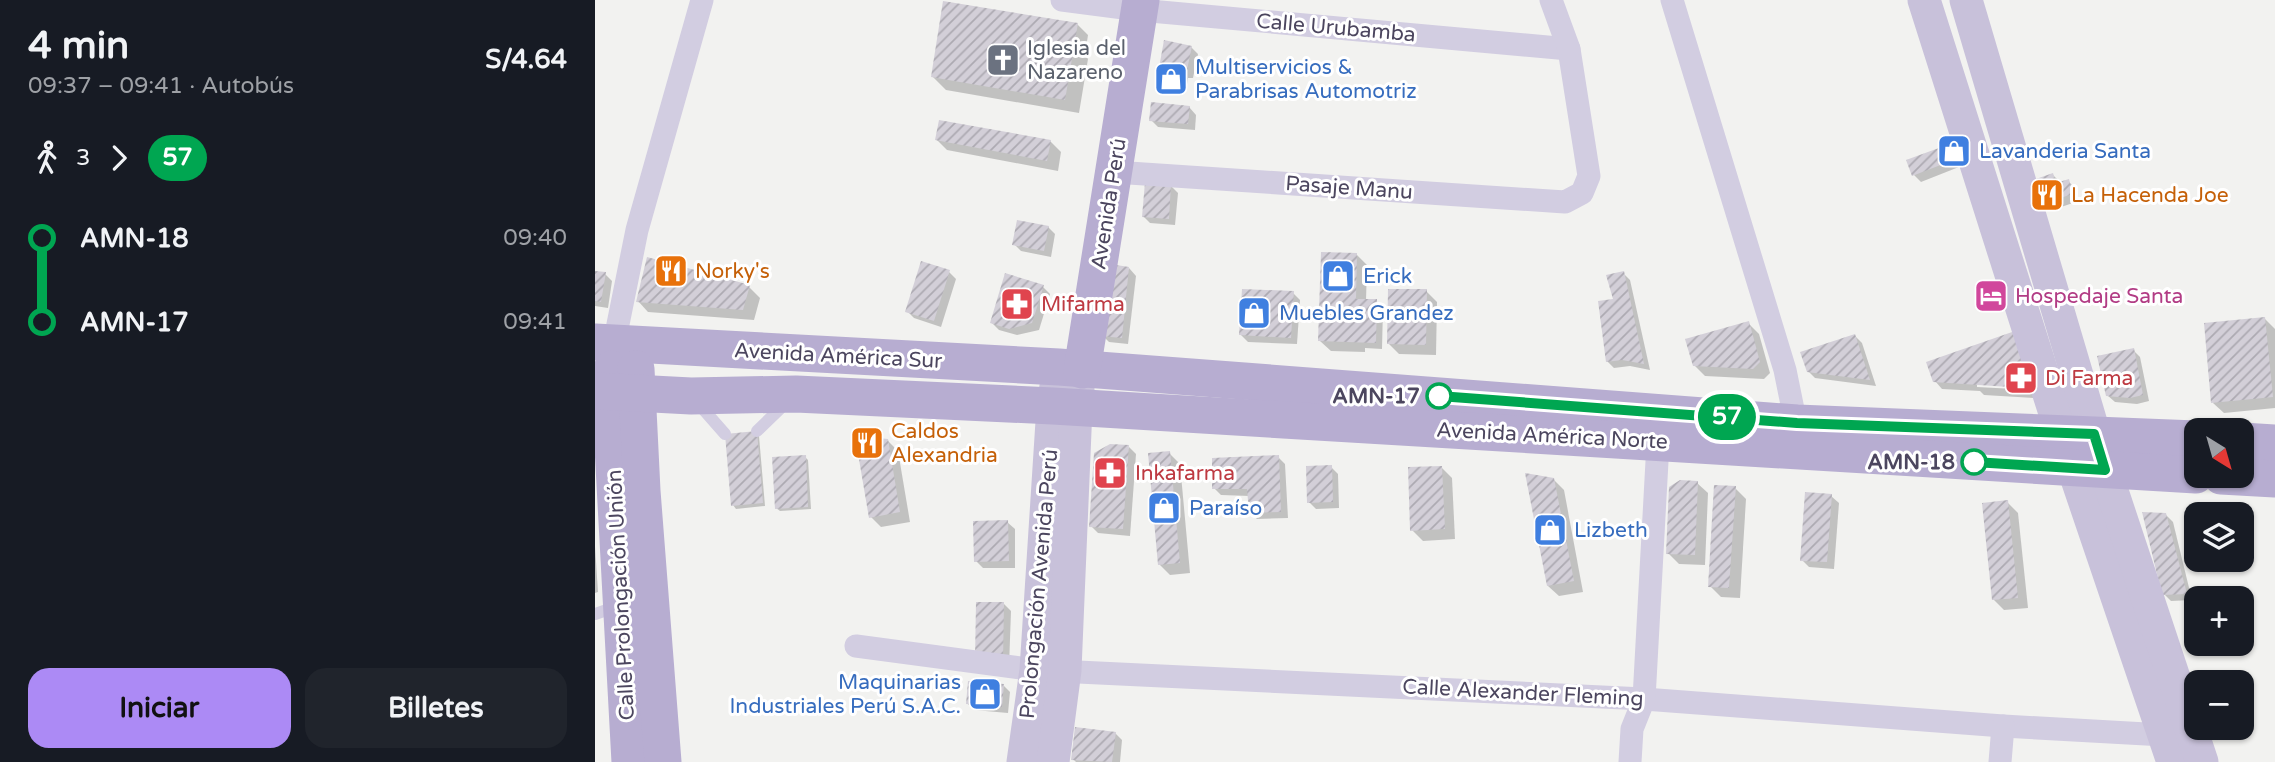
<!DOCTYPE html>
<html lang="es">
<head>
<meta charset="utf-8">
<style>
	body { margin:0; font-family:"Varela Round",sans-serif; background:#20242c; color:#f1f3f6; height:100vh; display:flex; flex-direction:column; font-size:26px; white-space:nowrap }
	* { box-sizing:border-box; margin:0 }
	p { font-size:23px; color:#9ea1a6 }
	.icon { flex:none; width:38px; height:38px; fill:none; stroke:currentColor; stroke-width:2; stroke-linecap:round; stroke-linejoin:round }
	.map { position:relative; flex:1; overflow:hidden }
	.sheet { display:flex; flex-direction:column; background:#171b24; width:595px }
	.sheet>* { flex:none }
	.badge { padding:0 14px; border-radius:23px; font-size:24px; line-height:46px }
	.needle { width:46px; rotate:143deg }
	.tools { position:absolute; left:1589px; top:418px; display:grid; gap:14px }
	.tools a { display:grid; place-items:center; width:70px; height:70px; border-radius:14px; background:#171b24; box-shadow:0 2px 5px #0004; font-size:35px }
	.map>.badge { position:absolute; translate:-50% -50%; box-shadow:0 0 0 4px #fff }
	.legs { display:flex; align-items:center; gap:10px; height:77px; padding:0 28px; font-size:23px }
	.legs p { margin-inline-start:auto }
	.head { display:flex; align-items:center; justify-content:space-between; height:119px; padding:0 28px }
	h1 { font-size:38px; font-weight:800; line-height:52px }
	.cta { display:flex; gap:14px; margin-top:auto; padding:14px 28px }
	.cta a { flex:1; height:80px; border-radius:21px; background:#ac8af5; color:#111; font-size:28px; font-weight:800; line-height:80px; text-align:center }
	.cta a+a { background:#20242c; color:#f1f3f6 }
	ul { padding:0 28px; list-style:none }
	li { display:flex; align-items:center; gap:24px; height:84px; font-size:26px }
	li i { display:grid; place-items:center; width:10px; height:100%; margin:0 9px; background:currentColor }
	li i::after { content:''; width:18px; height:18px; margin:-9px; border:5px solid; border-radius:50%; background:#171b24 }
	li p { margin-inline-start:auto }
	li:first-child i { background:linear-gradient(#0000 50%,currentColor 0) }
	li:last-child i { background:linear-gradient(currentColor 50%,#0000 0) }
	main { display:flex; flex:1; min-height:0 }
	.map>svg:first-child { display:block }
</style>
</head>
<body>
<main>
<section class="sheet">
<div class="head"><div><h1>4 min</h1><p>09:37 – 09:41 · Autobús</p></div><b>S/4.64</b></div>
<div class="legs"><svg class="icon" aria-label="walk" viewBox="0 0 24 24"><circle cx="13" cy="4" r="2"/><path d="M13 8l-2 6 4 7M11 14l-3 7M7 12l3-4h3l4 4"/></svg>3<svg class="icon" aria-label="forward" viewBox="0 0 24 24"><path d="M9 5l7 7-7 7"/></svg><b class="badge" style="background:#00a651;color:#fff">57</b></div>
<ul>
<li><i style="color:#00a651"></i><b>AMN-18</b><p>09:40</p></li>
<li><i style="color:#00a651"></i><b>AMN-17</b><p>09:41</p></li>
</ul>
<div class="cta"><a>Iniciar</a><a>Billetes</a></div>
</section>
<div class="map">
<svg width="1680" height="762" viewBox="0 0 1680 762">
	<defs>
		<pattern id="building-hatch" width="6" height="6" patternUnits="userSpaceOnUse" patternTransform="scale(1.75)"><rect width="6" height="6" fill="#d3cfd8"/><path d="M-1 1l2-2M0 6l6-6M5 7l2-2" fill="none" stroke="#adaab2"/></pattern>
	</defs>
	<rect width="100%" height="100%" fill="#f2f2f0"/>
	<g fill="#0003" fill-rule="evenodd">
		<path d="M 350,3 L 482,24 L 493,35 L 490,55 L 493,59 L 484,113 L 351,90 L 337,76 ZM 356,22 L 489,43 L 488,46 L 356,25 Z"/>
		<path d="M 596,47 L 603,54 L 598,78 L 593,78 L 591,91 L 566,87 L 563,84 Z"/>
		<path d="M 594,107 L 601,115 L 600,130 L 563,127 L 556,120 Z"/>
		<path d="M 342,140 L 456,142 L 466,152 L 463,171 L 352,150 Z"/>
		<path d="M 1362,143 L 1374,163 L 1326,182 L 1319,175 Z"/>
		<path d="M 1458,175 L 1465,182 L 1473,181 L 1480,188 L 1484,201 L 1457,210 L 1450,203 Z"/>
		<path d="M 576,186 L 583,193 L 580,225 L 555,223 L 548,216 Z"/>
		<path d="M 453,227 L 460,234 L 456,257 L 426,251 L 419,244 Z"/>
		<path d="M 762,255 L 772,265 L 771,301 L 781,301 L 788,308 L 787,349 L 770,348 L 770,352 L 736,351 L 725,341 Z"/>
		<path d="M 534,268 L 541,276 L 533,344 L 514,342 L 507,335 Z"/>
		<path d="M 0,272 L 10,274 L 17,281 L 13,308 L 0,306 Z"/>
		<path d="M 354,272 L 361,279 L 346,327 L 319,318 L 312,311 Z"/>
		<path d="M 1028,273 L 1035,280 L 1055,370 L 1035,366 L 1019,368 L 1012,361 L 1021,301 Z"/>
		<path d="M 154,287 L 165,298 L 159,320 L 53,312 L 43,301 Z"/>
		<path d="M 448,287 L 455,294 L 444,330 L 422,335 L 404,330 L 397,323 Z"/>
		<path d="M 831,291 L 842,302 L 841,355 L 804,354 L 794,344 Z"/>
		<path d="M 1383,292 L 1413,303 L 1392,310 Z"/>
		<path d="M 698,293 L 705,300 L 702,344 L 653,342 L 646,335 Z"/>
		<path d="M 1670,319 L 1680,329 L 1680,408 L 1629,413 L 1618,403 Z"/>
		<path d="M 1153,323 L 1164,334 L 1175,373 L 1169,379 L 1110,376 L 1099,365 Z"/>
		<path d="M 1420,333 L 1430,344 L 1447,391 L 1441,398 L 1389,395 L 1385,391 L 1347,389 L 1340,381 L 1334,363 ZM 1382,383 L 1439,387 L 1439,390 L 1382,387 Z"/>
		<path d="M 1260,336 L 1267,343 L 1281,386 L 1220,378 L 1213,371 Z"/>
		<path d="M 1538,350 L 1545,357 L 1554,401 L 1542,404 L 1520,402 L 1512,395 Z"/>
		<path d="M 132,435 L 164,436 L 170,506 L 141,509 L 138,505 Z"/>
		<path d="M 292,440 L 303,451 L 315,522 L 286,527 L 276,517 Z"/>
		<path d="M 534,447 L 541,454 L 535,536 L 503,533 L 496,526 Z"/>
		<path d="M 574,453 L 585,464 L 595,573 L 575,575 L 564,564 Z"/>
		<path d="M 210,457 L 213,460 L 216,509 L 185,511 L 181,508 Z"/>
		<path d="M 683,457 L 690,464 L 693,518 L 662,519 L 655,512 L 655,496 L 626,495 L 619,488 Z"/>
		<path d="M 736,467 L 743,474 L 744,508 L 721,509 L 714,502 Z"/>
		<path d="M 846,467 L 857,478 L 860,539 L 828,541 L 817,530 Z"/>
		<path d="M 958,479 L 969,490 L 988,592 L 964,596 L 953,586 Z"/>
		<path d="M 1102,483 L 1113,493 L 1110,565 L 1084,564 L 1073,553 Z"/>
		<path d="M 1140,488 L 1151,499 L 1145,598 L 1126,597 L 1115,586 Z"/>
		<path d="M 1236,496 L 1244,503 L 1239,569 L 1214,567 L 1207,560 Z"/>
		<path d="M 1412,502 L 1423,513 L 1433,608 L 1409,610 L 1398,599 Z"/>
		<path d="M 1570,514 L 1578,522 L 1597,600 L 1576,601 L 1569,594 Z"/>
		<path d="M 412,522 L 420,529 L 420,568 L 388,568 L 381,561 Z"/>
		<path d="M 0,546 L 3,592 L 0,593 Z"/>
		<path d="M 409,604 L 416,611 L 414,667 L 389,667 Z"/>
		<path d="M 408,685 L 415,692 L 413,713 L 379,710 L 372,703 Z"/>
		<path d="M 520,733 L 527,740 L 525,762 L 481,762 L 478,759 Z"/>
	</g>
	<g fill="url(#building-hatch)">
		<path d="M 348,1 L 483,23 L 470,100 L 336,77 Z"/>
		<path d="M 569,40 L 597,46 L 588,89 L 561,85 Z"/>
		<path d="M 556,102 L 595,106 L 593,124 L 554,121 Z"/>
		<path d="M 344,120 L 456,140 L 452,161 L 340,140 Z"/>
		<path d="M 1363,141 L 1369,156 L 1317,176 L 1311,160 Z"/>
		<path d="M 1458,173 L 1461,183 L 1474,179 L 1478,194 L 1449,203 L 1441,179 Z"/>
		<path d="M 550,182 L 576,184 L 574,219 L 547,217 Z"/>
		<path d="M 422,220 L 454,226 L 449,251 L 417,245 Z"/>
		<path d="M 726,252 L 762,253 L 761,299 L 782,299 L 781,343 L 723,341 Z"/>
		<path d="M 52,257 L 155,285 L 148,310 L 41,302 Z"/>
		<path d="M 326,261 L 355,270 L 339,321 L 310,312 Z"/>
		<path d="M 515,264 L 534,267 L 527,338 L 505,336 Z"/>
		<path d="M 0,271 L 11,272 L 6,302 L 0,301 Z"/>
		<path d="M 1029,271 L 1049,364 L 1027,360 L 1011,362 L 1003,301 L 1018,299 L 1011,275 Z"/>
		<path d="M 410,273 L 449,285 L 437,323 L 414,329 L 395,323 Z"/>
		<path d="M 1405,283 L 1411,300 L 1387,308 L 1381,291 Z"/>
		<path d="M 647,289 L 699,291 L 696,338 L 644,335 Z"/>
		<path d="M 793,289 L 832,289 L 831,345 L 792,344 Z"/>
		<path d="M 1670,317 L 1678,397 L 1616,403 L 1609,323 Z"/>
		<path d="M 1154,321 L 1165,362 L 1158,369 L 1098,366 L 1090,339 Z"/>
		<path d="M 1420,331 L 1437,379 L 1430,388 L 1338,382 L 1331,362 Z"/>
		<path d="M 1260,334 L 1275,380 L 1212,372 L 1205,352 Z"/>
		<path d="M 1539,348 L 1548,395 L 1535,398 L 1511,396 L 1502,356 Z"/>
		<path d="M 162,431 L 168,503 L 136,506 L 130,434 Z"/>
		<path d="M 260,436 L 293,439 L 305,512 L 274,518 Z"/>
		<path d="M 515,444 L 534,445 L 528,529 L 494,527 L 499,453 Z"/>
		<path d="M 575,451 L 585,563 L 563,565 L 553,453 Z"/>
		<path d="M 211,455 L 213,507 L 180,509 L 177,457 Z"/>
		<path d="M 684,455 L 686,512 L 654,513 L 652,489 L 617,489 L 617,458 Z"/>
		<path d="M 737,465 L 738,502 L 712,503 L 711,466 Z"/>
		<path d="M 847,466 L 850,529 L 815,531 L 813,467 Z"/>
		<path d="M 930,473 L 959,478 L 979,581 L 952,586 Z"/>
		<path d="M 1085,480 L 1103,481 L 1100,555 L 1071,554 L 1074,487 Z"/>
		<path d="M 1119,485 L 1141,486 L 1134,588 L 1113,587 Z"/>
		<path d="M 1210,492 L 1237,494 L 1232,562 L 1205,561 Z"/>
		<path d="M 1413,500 L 1423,598 L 1397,600 L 1387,503 Z"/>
		<path d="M 1547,512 L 1571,513 L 1592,594 L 1567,595 Z"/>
		<path d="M 413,520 L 414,561 L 379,562 L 378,521 Z"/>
		<path d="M 381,602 L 409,602 L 408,661 L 380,660 Z"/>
		<path d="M 373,681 L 409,684 L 407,707 L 371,704 Z"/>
		<path d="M 480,727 L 521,732 L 517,762 L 476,760 Z"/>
	</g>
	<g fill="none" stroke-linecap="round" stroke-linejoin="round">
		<g stroke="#d2cde1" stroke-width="12">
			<path d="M 101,401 L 130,434"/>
			<path d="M 162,431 L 192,402"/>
			<path d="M 0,614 L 23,606"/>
		</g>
		<g stroke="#d2cde1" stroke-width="23">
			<path d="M 467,0 L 544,10 L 974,49"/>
			<path d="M 1077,0 L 1190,370 L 1203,434"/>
			<path d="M 519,172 L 970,202 L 987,193 L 994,176 L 974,49 L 956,0"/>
			<path d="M 19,344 L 42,230 L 107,0"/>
			<path d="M 261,646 L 441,670 L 1049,699 L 1408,726 L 1569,735 L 1582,731"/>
			<path d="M 1035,762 L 1037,729 L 1049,699 L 1063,443"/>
			<path d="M 1405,762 L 1408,726"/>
		</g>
		<g stroke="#c8c1da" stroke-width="33">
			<path d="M 1329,0 L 1466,432 L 1578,762"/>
			<path d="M 1371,0 L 1510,470 L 1607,762"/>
			<path d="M 428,762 L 441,670 L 458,406 L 462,380"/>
			<path d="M 458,762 L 470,670 L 481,407 L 483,389"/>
		</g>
		<g stroke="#b7add1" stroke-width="37">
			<path d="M 0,342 L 464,367 L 1202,423 L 1601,439"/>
			<path d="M 17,369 L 15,392 L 35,762"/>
			<path d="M 41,369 L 47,491 L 68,762"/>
			<path d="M 487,370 L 546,0"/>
			<path d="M 0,391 L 96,396 L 201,394 L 458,406 L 1601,475"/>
			<path d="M 1647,441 L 1680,443"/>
			<path d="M 1626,476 L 1680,479"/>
		</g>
	</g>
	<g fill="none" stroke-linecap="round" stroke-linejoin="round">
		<defs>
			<path id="line-1" d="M 844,396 L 1202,423 L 1499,434 L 1510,470 L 1379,462"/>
		</defs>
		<use href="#line-1" stroke="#fff" stroke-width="16"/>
		<use href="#line-1" stroke="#00a651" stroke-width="10"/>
	</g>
	<defs>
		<symbol id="church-square" viewBox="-11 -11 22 22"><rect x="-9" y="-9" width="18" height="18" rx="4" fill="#6b7280" stroke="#fff"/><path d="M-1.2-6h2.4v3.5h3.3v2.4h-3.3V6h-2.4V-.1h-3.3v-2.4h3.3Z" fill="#fff"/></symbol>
		<symbol id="shop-square" viewBox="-11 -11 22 22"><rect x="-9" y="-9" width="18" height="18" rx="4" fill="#3f7fe0" stroke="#fff"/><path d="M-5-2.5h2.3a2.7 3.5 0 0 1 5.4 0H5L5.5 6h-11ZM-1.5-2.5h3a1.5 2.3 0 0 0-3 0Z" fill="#fff"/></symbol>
		<symbol id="restaurant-square" viewBox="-11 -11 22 22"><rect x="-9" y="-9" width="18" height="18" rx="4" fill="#e8710a" stroke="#fff"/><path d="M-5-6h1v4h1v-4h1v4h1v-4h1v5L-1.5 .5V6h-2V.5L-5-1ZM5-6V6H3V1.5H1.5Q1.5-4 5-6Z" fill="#fff"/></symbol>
		<symbol id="hotel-square" viewBox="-11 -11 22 22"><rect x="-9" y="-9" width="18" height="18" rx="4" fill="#d1479c" stroke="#fff"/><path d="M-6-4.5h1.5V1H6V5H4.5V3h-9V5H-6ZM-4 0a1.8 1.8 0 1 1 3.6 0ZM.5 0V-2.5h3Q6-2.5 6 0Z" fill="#fff"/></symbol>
		<symbol id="pharmacy-square" viewBox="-11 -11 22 22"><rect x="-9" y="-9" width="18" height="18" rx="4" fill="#e0444e" stroke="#fff"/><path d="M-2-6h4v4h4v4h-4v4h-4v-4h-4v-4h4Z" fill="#fff"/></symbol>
	</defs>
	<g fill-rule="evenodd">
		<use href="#church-square" x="389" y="41" width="38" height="38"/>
		<use href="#shop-square" x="557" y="60" width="38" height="38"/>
		<use href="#shop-square" x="1340" y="132" width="38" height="38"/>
		<use href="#restaurant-square" x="1433" y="176" width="38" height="38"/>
		<use href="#restaurant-square" x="57" y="252" width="38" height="38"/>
		<use href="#shop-square" x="724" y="257" width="38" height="38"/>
		<use href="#hotel-square" x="1377" y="277" width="38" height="38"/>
		<use href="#pharmacy-square" x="403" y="285" width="38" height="38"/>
		<use href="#shop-square" x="640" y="294" width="38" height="38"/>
		<use href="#pharmacy-square" x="1407" y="359" width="38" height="38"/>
		<use href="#restaurant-square" x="253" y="424" width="38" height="38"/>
		<use href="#pharmacy-square" x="496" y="454" width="38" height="38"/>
		<use href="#shop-square" x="550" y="489" width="38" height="38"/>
		<use href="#shop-square" x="936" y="511" width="38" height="38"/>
		<use href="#shop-square" x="371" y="675" width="38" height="38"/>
	</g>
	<g fill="#fff" stroke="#00a651" stroke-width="3.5">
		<circle cx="844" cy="396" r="12"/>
		<circle cx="1379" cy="462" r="12"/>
	</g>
	<g text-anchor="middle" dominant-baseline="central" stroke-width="6" stroke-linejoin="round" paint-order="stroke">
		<g font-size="21" fill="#4c465f" stroke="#fff">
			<text transform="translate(741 28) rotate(5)">Calle Urubamba</text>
			<text transform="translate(754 188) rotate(4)">Pasaje Manu</text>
			<text transform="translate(514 204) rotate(-81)">Avenida Perú</text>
			<text transform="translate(243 356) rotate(3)">Avenida América Sur</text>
			<text transform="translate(957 436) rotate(3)">Avenida América Norte</text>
			<text transform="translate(444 584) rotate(-85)">Prolongación Avenida Perú</text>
			<text transform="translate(26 595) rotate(-93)">Calle Prolongación Unión</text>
			<text transform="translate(928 693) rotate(3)">Calle Alexander Fleming</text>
		</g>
		<g font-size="21" fill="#5b616d" stroke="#fff" text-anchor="start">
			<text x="432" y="48">Iglesia del<tspan x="432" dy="24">Nazareno</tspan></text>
		</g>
		<g font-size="21" fill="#366cbe" stroke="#fff" text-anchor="start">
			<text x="600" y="67">Multiservicios &amp;<tspan x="600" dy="24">Parabrisas Automotriz</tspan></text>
			<text x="1384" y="151">Lavanderia Santa</text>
			<text x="768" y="276">Erick</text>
			<text x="684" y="313">Muebles Grandez</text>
			<text x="594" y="508">Paraíso</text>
			<text x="979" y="530">Lizbeth</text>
			<text x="366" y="682" text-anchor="end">Maquinarias<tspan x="366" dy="24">Industriales Perú S.A.C.</tspan></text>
		</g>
		<g font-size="21" fill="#c56008" stroke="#fff" text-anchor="start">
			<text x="1476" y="195">La Hacenda Joe</text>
			<text x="100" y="271">Norky's</text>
			<text x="296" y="431">Caldos<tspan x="296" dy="24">Alexandria</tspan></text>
		</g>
		<g font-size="21" fill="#b23c85" stroke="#fff" text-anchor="start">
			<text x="1420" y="296">Hospedaje Santa</text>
		</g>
		<g font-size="21" fill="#be3a42" stroke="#fff" text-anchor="start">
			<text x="446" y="304">Mifarma</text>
			<text x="1450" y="378">Di Farma</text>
			<text x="540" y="473">Inkafarma</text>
		</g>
		<g font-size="21" font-weight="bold" fill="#4c465f" stroke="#fff" text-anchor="end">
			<text x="825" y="396">AMN-17</text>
			<text x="1360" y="462">AMN-18</text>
		</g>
	</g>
</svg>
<div class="tools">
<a><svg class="needle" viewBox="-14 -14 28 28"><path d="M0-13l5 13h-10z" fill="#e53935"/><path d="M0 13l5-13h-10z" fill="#9ea1a6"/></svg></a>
<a><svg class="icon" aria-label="layers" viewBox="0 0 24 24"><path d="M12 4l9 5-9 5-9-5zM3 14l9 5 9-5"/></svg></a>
<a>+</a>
<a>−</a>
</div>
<b class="badge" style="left:1132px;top:417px;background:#00a651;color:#fff">57</b>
</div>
</main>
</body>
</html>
